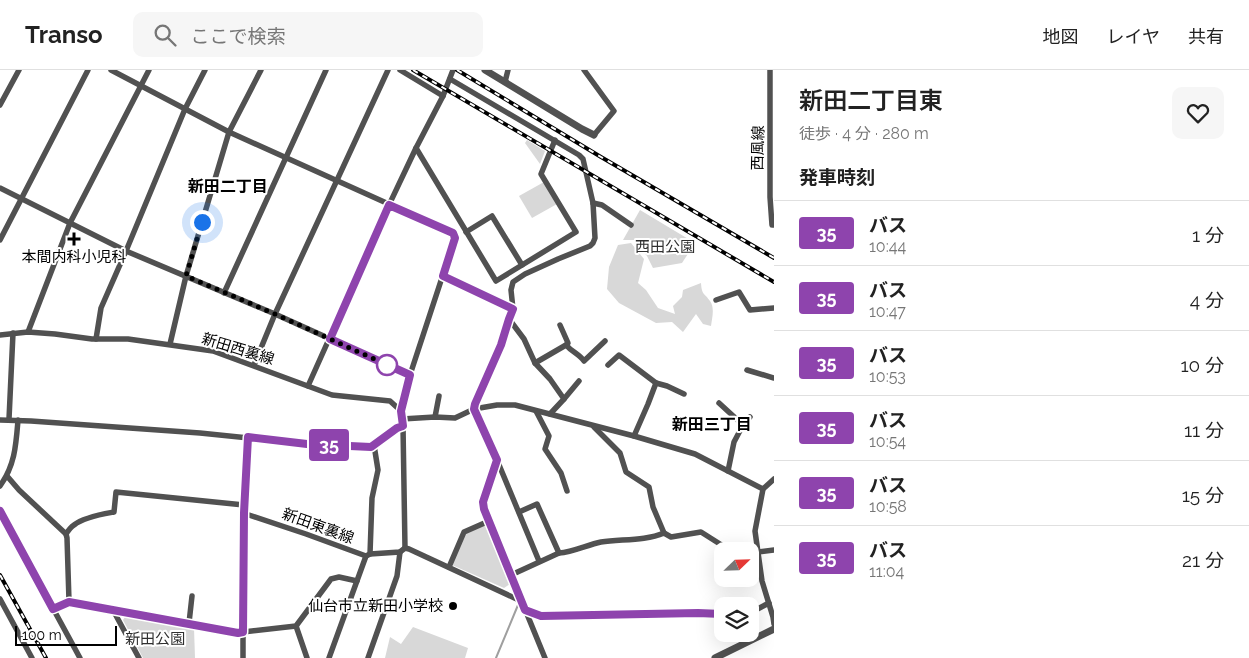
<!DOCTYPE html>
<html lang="ja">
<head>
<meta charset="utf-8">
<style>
	body { margin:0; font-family:Raleway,"Noto Sans JP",sans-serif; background:#f6f6f6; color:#222; height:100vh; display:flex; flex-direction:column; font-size:19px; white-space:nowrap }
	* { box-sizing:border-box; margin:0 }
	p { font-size:16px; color:#767676 }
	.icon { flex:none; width:28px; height:28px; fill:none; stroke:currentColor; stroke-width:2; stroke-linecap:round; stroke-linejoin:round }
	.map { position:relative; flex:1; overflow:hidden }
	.drawer { display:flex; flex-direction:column; background:#fff; width:475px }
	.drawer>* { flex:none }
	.badge { padding:0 10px; border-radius:4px; font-size:18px; line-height:32px }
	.needle { width:32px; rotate:67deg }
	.buttons { position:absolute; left:714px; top:472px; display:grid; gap:10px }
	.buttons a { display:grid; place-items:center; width:45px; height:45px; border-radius:10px; background:#fff; box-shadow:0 5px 20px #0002; font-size:25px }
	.scale { position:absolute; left:15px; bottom:12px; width:102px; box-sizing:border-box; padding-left:5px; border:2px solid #000; border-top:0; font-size:14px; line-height:18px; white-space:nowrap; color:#000; -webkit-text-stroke:4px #fff; paint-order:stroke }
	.you { position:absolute; width:25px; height:25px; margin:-12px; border:4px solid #fff; border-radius:50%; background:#1a73e8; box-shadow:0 0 0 8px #1a73e833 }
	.map>.badge { position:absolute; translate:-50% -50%; box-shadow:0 0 0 2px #fff }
	h2 { padding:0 25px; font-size:19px; line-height:45px }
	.round { display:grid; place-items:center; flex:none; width:52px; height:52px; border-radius:10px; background:#f6f6f6 }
	.headline { display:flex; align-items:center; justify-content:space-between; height:85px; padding:0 25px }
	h1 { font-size:24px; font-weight:600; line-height:38px }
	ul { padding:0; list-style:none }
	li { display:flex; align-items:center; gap:15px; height:65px; padding:0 25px; border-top:1px solid #e0e0e0 }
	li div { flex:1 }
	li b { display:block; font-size:19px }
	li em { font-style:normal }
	li .badge { min-width:55px; font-weight:700; text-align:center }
	header { display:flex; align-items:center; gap:30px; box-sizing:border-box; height:70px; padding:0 25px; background:#fff; border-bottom:1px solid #e0e0e0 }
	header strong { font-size:24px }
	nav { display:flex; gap:28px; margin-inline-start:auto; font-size:18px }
	.search { width:350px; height:45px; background:#f6f6f6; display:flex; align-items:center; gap:12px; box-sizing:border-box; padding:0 18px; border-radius:10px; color:#767676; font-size:19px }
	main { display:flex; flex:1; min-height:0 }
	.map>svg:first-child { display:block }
</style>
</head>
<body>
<header>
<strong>Transo</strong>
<div class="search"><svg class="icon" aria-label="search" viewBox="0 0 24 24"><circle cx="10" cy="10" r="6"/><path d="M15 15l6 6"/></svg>ここで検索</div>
<nav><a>地図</a><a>レイヤ</a><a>共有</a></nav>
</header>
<main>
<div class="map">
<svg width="774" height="588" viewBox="0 0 774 588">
	<rect width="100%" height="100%" fill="#fff"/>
	<g fill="#d8d8d8">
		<path d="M 527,70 L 545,81 L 540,94 L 525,73 Z"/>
		<path d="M 544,112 L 557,134 L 532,148 L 519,126 Z"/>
		<path d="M 640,140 L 695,173 L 682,193 L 653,198 L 647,186 L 634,170 L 623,170 Z"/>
		<path d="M 631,173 L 644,189 L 638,213 L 646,220 L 658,238 L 675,244 L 673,236 L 682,227 L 683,220 L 701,213 C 702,226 704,222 710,231 C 715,238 712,248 711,256 L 703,254 L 696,244 L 683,262 L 672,252 L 656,253 L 619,233 L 607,219 L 609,197 L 618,175 Z"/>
		<path d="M 486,454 L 510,514 L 504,518 L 452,495 L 466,462 Z"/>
		<path d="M 127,544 L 194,558 L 195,588 L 143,588 L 123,550 Z"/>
		<path d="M 413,557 L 468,578 L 465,588 L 385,588 L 390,567 L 401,574 Z"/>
	</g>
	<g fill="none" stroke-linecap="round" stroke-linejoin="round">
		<path stroke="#9f9f9f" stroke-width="2" d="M 496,588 L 518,535"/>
		<g stroke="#515151" stroke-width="5.5">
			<path d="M 111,0 L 229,62 L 453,163 L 455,168 L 410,305 L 401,341 L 403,356 L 405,478"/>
			<path d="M 400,0 L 443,26"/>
			<path d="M 584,0 L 614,41 L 594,65"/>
			<path d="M 770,0 L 770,127 L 772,155 L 774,155"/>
			<path d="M 450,9 L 579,85 L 583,89 L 593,133 L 595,168 L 593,173 L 590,176 L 558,189 L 525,204 L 513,212 L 511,220 L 513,239 L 509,249 L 501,275 L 475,334 L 474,339 L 497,335 L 515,335 L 634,366 L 695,384 L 763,419"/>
			<path d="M 505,12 L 508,0"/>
			<path d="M 0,35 L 19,0"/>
			<path d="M 416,78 L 496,211 L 576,162 L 541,104 L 555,70"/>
			<path d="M 0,118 L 126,181 L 275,244 L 410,305"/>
			<path d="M 593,133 L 602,135 L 631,155"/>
			<path d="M 466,162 L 492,146 L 522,195"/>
			<path d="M 0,170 L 88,0"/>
			<path d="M 443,206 L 513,239"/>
			<path d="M 224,223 L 326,0"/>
			<path d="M 716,230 L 739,222 L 750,240 L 774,238"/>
			<path d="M 509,249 L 524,269 L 535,293 L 550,309 L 564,329 L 550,344"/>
			<path d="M 28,262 L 70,153 L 149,0"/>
			<path d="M 0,265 L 28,262 L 55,264 L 92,269 L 128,269 L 213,281 L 332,325 L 390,331 L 401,341"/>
			<path d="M 96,269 L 101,238 L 126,181 L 185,39 L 205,0"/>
			<path d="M 170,274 L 186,206 L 229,62 L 261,0"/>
			<path d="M 566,275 C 572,282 579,284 584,291 L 605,271"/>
			<path d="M 535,293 L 566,275 L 568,273 L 560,255"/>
			<path d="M 254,295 L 275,244 L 388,0"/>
			<path d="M 608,295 L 619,285 L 656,313"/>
			<path d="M 747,300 L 774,308"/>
			<path d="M 308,316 L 389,135 L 416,78 L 443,26 L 453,0"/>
			<path d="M 564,329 L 579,311"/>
			<path d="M 719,333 L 743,355 L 734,372 L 728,401"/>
			<path d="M 536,341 L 549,366 L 545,379 L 561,403 L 567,421"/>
			<path d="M 435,347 L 439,326"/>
			<path d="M 9,349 L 13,263"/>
			<path d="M 402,349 L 435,347 L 455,348 L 474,339 L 497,390 L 483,432 L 484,439 L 545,588"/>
			<path d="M 0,350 L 31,351 L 200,363 L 307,374 L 371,377 L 397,358 L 403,356"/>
			<path d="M 743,355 L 750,347"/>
			<path d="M 594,357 L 620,383 L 626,402 L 649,417 L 653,437 L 664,463"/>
			<path d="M 634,366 L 648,334 L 656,313 L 667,316 L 684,324"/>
			<path d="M 497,390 L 539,491"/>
			<path d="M 7,406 L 19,420 L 66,464 C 68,461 71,457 74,455 C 84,447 103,444 114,442 L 116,422 L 244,435"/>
			<path d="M 774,409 L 763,419 L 755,461 L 762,511 L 773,547 L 774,554"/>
			<path d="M 0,416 C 15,395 16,375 18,350"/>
			<path d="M 0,441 L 80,588"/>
			<path d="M 519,442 L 537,434 L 559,483"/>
			<path d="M 243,443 L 306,464 L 366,486 L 370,484 L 400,482 L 405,478 L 409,479 L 521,531"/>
			<path d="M 66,464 L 67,468 L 69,531"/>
			<path d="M 750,483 L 774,480"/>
			<path d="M 370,484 L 372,428 L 378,400 L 374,375"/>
			<path d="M 449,497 L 464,462 L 489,451"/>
			<path d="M 511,505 L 559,483 C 573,482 587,475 601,472 C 622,469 645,471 664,463 L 671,467 L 701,462 L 731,481"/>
			<path d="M 0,529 L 32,588"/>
			<path d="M 53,539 L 69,531 L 238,563 L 243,562 L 296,556 L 331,509 L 339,507 L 357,511"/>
			<path d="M 113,540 L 139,588"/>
			<path d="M 525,540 L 541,546 L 698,543 L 722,544"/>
			<path d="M 750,543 L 769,533"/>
			<path d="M 189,553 L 192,526"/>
			<path d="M 296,556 L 307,588"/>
			<path d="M 243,588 L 243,443 L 248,367"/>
			<path d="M 329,588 L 366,486"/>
			<path d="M 368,588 L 397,506 L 400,482"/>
		</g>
		<g stroke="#515151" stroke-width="7">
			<path d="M 485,0 L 582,59 L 594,65"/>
			<path d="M 715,588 L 774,559"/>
		</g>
		<defs>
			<g id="rail">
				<path d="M 413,0 L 774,212"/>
				<path d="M 457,0 L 601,87 L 774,188"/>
				<path d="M 0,505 L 46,588"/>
			</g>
		</defs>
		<use href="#rail" stroke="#000" stroke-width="4"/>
		<use href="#rail" stroke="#fff" stroke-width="2" stroke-dasharray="5.5" stroke-linecap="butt"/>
	</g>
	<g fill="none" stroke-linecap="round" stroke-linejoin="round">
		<defs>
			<path id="line" d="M 0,441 L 53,539 L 69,532 L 238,563 L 243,562 L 244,443 L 248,367 L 307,374 L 371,377 L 397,358 L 403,356 L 401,341 L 410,305 L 330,269 L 389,135 L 453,163 L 455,168 L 443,206 L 513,239 L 509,249 L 501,275 L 475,334 L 474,339 L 497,390 L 483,432 L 484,439 L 525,540 L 541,546 L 698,543 L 722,544"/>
		</defs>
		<use href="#line" stroke="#fff" stroke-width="11"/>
		<use href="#line" stroke="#8e44ad" stroke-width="8"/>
		<path stroke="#000" stroke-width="5" stroke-dasharray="0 9" d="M 202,152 L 186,206 L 275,244 L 394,298 L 387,295"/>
	</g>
	<g fill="#000" stroke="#fff" stroke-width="2">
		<path d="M71.5 161.5h5v5h5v5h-5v5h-5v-5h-5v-5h5z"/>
		<circle cx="453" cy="536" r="5"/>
	</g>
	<circle fill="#fff" stroke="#8e44ad" stroke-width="2.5" cx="387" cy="295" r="10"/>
	<g text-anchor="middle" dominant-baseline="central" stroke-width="4" stroke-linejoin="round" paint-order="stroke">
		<g font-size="15" fill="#000" stroke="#fff">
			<text transform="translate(758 78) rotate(-89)">西風線</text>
			<text transform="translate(238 279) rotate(17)">新田西裏線</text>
			<text transform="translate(318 456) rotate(20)">新田東裏線</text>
		</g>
		<g font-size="15" fill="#2f2f2f" stroke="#fff">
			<text x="665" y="177">西田公園</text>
			<text x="155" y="569">新田公園</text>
		</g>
		<g font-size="15" fill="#000" stroke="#fff">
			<text x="74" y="187">本間内科小児科</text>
			<text x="443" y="536" text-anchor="end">仙台市立新田小学校</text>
		</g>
		<g font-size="16" font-weight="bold" fill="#000" stroke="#fff">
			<text x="228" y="116">新田二丁目</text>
			<text x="712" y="354">新田三丁目</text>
		</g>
	</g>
</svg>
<div class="buttons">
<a><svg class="needle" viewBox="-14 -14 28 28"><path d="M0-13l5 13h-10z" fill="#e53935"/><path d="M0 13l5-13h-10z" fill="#767676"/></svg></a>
<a><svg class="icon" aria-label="layers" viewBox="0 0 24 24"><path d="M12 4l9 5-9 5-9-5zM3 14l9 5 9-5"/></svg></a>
</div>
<div class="scale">100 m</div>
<div class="you" style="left:202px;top:152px"></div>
<b class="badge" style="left:329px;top:375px;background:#8e44ad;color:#fff">35</b>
</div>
<section class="drawer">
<div class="headline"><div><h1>新田二丁目東</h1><p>徒歩 · 4 分 · 280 m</p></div><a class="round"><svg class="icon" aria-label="heart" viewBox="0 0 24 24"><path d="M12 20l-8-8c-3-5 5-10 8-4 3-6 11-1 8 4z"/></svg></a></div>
<h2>発車時刻</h2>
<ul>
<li><span class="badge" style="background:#8e44ad;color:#fff">35</span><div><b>バス</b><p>10:44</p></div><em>1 分</em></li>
<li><span class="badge" style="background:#8e44ad;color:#fff">35</span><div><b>バス</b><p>10:47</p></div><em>4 分</em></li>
<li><span class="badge" style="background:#8e44ad;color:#fff">35</span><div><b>バス</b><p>10:53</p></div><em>10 分</em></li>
<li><span class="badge" style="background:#8e44ad;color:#fff">35</span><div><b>バス</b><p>10:54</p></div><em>11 分</em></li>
<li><span class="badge" style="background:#8e44ad;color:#fff">35</span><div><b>バス</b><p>10:58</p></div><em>15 分</em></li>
<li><span class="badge" style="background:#8e44ad;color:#fff">35</span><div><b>バス</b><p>11:04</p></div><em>21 分</em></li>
</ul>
</section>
</main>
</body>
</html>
